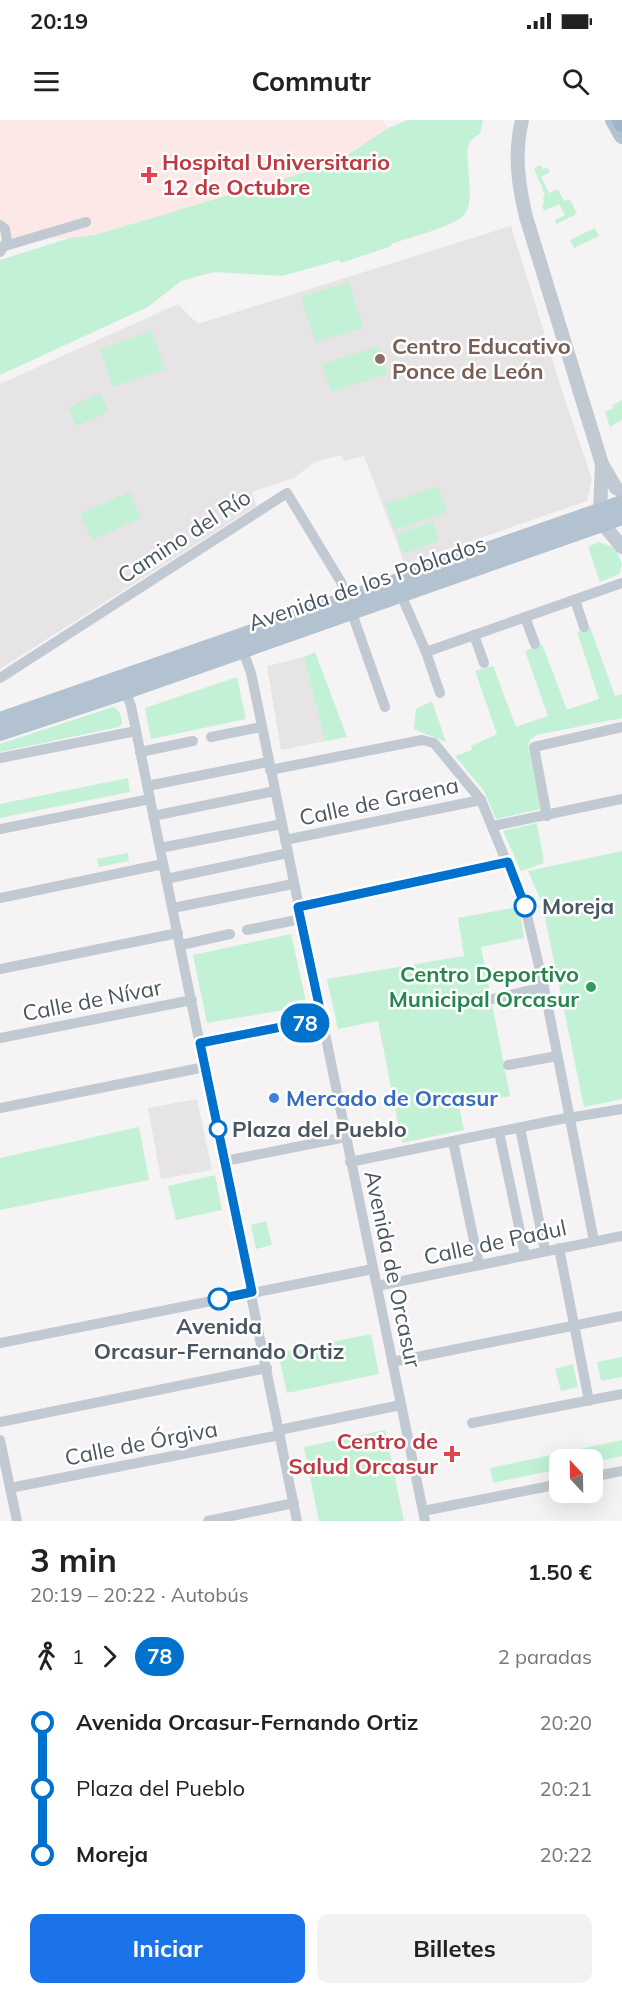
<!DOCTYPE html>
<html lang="es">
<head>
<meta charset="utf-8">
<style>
	body { margin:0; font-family:Mulish,sans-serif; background:#f2f2f2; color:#222; height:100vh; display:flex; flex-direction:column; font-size:22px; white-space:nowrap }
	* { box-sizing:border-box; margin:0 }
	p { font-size:20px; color:#767676 }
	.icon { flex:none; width:33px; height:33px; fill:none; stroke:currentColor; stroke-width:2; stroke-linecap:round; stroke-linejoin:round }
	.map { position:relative; height:1401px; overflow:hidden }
	.side { display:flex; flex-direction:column; background:#fff; flex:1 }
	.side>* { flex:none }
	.badge { padding:0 12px; border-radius:20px; font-size:21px; line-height:39px }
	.needle { width:39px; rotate:338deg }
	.controls { position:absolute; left:549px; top:1329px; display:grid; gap:12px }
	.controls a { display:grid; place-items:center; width:54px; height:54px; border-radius:12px; background:#fff; box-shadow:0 6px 24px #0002; font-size:30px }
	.map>.badge { position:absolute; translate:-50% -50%; box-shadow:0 0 0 3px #fff }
	.legs { display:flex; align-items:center; gap:9px; height:66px; padding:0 30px; font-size:20px }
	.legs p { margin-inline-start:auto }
	.overview { display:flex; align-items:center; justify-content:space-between; height:102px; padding:0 30px }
	h1 { font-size:33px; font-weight:700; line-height:45px }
	.cta { display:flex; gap:12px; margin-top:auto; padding:12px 30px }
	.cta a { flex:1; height:69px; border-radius:12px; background:#1a73e8; color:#fff; font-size:24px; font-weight:700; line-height:69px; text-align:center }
	.cta a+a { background:#f2f2f2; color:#222 }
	ul { padding:0 30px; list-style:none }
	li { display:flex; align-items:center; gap:21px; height:66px; font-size:22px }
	li i { display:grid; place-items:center; width:9px; height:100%; margin:0 8px; background:currentColor }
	li i::after { content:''; width:15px; height:15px; margin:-8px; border:4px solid; border-radius:50%; background:#fff }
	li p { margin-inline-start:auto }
	li:first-child i { background:linear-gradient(#0000 50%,currentColor 0) }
	li:last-child i { background:linear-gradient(currentColor 50%,#0000 0) }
	.status { display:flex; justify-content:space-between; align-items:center; height:42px; padding:0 30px; background:#fff; direction:ltr }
	.status svg { height:16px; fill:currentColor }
	header { display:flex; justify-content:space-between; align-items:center; height:78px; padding:0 30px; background:#fff; font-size:27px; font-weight:700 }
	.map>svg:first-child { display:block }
</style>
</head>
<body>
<div class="status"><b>20:19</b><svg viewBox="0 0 49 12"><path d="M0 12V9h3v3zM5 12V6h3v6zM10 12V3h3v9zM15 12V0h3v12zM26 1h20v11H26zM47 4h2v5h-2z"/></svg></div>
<header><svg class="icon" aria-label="menu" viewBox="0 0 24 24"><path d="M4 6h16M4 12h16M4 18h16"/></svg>Commutr<svg class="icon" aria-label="search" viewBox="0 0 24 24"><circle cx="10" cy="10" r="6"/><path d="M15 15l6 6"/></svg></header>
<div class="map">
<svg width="622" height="1401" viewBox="0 0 622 1401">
	<rect width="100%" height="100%" fill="#f5f3f3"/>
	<g fill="#e6e4e5">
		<path d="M 511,106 L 563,274 L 592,359 L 587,381 L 405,444 L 364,336 L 345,341 L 341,335 L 315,342 L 294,358 L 252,372 L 256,386 L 0,549 L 0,264 L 178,184 L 198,204 Z"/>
		<path d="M 304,537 L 325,621 L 281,630 L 267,546 Z"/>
		<path d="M 197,979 L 212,1050 L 161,1059 L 148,988 Z"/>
	</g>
	<path fill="#fce8e6" d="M 0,0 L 382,0 L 388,8 L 336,43 L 260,66 L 95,115 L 70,118 L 15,118 L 0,110 Z"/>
	<g fill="#c3f1d5">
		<path d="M 408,0 L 483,0 L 480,14 C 475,17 469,20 468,27 C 465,43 476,82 464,95 C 453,107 408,118 391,124 L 392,126 L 341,143 L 339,140 L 282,156 L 214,152 L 181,161 L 148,187 L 0,255 L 0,140 L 70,118 L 95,115 L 336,43 L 388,8 Z"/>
		<path d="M 541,45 L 543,49 L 547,47 L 550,52 L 541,57 L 549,73 L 558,69 L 564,81 L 570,79 L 577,94 L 556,104 L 555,100 L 565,95 L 559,84 L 544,91 L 542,85 L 544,84 L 543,77 L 545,75 L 534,48 Z"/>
		<path d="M 595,108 L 599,116 L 574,128 L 570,120 Z"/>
		<path d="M 349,162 L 363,208 L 315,222 L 301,177 Z"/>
		<path d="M 152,211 L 165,249 L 113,267 L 100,229 Z"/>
		<path d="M 379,226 L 388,254 L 331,272 L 322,244 Z"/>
		<path d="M 100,273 L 109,292 L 76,306 L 68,288 Z"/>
		<path d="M 622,280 L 622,300 L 610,307 L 605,292 L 613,288 L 612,285 Z"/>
		<path d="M 438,366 L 447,392 L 395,410 L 385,384 Z"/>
		<path d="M 129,372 L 141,398 L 92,420 L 80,394 Z"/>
		<path d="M 433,402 L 439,421 L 403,434 L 396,414 Z"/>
		<path d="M 599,422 L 615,428 L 622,444 L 619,454 L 600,462 L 588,427 Z"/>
		<path d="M 590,507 L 615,576 L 622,574 L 622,598 L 536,615 L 530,620 L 528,625 L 541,689 L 496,699 L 484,671 L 455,636 L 472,630 L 471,626 L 497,614 L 475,551 L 493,546 L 516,607 L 548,596 L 525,531 L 542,524 L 567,590 L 599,579 L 577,512 Z"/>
		<path d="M 315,532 L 347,617 L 325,621 L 304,537 Z"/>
		<path d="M 237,557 L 246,599 L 151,619 L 145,588 Z"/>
		<path d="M 432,581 L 446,622 L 414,609 L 416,589 Z"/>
		<path d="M 113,587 C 120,590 121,596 122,603 L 119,607 L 0,632 L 0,624 Z"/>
		<path d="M 128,658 L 130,672 L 0,698 L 0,684 Z"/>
		<path d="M 537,703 L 544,743 L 521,751 L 503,711 Z"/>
		<path d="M 622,731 L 622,979 L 584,987 L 542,783 L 528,751 Z"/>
		<path d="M 128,733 L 129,741 L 99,747 L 97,739 Z"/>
		<path d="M 519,787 L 524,818 L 481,827 L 510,976 L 459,986 L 464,1010 L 402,1023 L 378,901 L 338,909 L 327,859 L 464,836 L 458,798 Z"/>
		<path d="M 291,814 L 307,886 L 207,903 L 193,835 Z"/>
		<path d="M 139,1007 L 149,1060 L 0,1090 L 0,1038 Z"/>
		<path d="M 215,1055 L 222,1090 L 176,1100 L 168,1066 Z"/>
		<path d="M 266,1101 L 272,1125 L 256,1129 L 251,1105 Z"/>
		<path d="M 371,1214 L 379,1254 L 287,1273 L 278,1233 Z"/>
		<path d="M 622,1237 L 622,1257 L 601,1261 L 597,1242 Z"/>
		<path d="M 573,1244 L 578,1267 L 561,1271 L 555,1249 Z"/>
		<path d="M 385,1310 L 404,1401 L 319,1401 L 304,1327 Z"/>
		<path d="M 622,1320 L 622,1336 L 593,1342 L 592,1340 L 560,1340 L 559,1349 L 493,1363 L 490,1348 Z"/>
	</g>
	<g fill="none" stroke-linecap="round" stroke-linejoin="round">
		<defs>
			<path id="trunk" d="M 621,0 L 622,3"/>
		</defs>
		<use href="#trunk" stroke="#7690ad" stroke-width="21"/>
		<g stroke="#c1cad2" stroke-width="10">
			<path d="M 0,105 L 5,109 L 7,121 L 0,132"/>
			<path d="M 5,126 L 86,102"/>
			<path d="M 399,470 L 426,532 L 440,573"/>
			<path d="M 575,480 L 584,507"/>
			<path d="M 525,497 L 535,524"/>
			<path d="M 474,515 L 484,543"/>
			<path d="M 241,526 L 251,553 L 255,572 L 425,1401"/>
			<path d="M 426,532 L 622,463"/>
			<path d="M 0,558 L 287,373 L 341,462 L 385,587"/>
			<path d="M 124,567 L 131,586 L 297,1401"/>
			<path d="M 211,617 L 261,607"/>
			<path d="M 140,632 L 193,621"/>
			<path d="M 0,638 L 136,611"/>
			<path d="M 270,650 L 422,620 L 434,623 L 481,680 L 525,787 L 544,867 L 594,1121"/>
			<path d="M 147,666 L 268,642"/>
			<path d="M 153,696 L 275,671"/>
			<path d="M 547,696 L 534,627 L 622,607"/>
			<path d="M 493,706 L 622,679"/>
			<path d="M 0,709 L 150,679"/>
			<path d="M 285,720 L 481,680"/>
			<path d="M 160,728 L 282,704"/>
			<path d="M 166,759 L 288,733"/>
			<path d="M 0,778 L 163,744"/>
			<path d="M 298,787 L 509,742"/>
			<path d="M 173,788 L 293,764"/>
			<path d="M 247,810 L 301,799"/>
			<path d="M 181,825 L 230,814"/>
			<path d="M 0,849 L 178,813"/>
			<path d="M 493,879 L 544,867"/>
			<path d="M 0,918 L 192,880"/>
			<path d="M 200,923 L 322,899"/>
			<path d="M 508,945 L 557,936"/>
			<path d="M 0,988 L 205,947"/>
			<path d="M 520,1008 L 545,1130"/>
			<path d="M 499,1012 L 525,1135"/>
			<path d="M 453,1021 L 479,1145"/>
			<path d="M 225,1041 L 346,1017"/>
			<path d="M 350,1042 L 556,1000 L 622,989"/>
			<path d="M 559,1128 L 589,1281"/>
			<path d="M 377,1166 L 622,1116"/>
			<path d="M 0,1223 L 373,1149"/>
			<path d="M 392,1242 L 622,1196"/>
			<path d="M 0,1302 L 267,1248"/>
			<path d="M 472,1303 L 622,1274"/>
			<path d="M 279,1310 L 401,1285"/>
			<path d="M 0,1320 L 17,1401"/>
			<path d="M 592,1357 L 622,1351"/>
			<path d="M 10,1368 L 280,1315"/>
			<path d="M 423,1391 L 560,1364"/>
			<path d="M 208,1401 L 294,1383"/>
		</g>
		<g stroke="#c1cad2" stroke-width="14">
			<path d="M 522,0 C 514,34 518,63 526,97 L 602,344 L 616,368 L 622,371"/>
			<path d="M 602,344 L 600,391 L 607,409 L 622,427"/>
		</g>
		<g stroke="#b3c2d1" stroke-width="16">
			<path d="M 613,0 L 622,16"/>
			<path d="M 0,600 L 622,383"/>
			<path d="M 0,613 L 127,571 L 622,397"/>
		</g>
		<use href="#trunk" stroke="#9fb4c9" stroke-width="18"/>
	</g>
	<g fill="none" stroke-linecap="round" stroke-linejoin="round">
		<defs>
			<path id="line-1" d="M 219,1179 L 252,1172 L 200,923 L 322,899 L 298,787 L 508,742 L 525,786"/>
		</defs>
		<use href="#line-1" stroke="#fff" stroke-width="14"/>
		<use href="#line-1" stroke="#0072ce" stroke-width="9"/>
	</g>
	<g fill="#e0444e" stroke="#fff" stroke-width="2">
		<path d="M146 46h6v6h6v6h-6v6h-6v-6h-6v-6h6z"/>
		<path d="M449 1325h6v6h6v6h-6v6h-6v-6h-6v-6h6z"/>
	</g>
	<circle fill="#8d6e63" stroke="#fff" stroke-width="2" cx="380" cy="239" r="6"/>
	<g fill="#fff" stroke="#0072ce" stroke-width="3">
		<circle cx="525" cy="786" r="10"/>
		<circle cx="218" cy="1009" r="8"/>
		<circle cx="219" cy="1179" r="10"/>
	</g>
	<circle fill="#2e9e5b" stroke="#fff" stroke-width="2" cx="591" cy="867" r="6"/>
	<circle fill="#3f7fe0" stroke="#fff" stroke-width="2" cx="274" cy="978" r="6"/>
	<g text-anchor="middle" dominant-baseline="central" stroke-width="5" stroke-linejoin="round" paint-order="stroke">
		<g font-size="22" font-weight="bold" fill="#be3a42" stroke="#fff" text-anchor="start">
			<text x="162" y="42">Hospital Universitario<tspan x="162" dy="25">12 de Octubre</tspan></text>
			<text x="438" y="1321" text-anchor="end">Centro de<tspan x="438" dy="25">Salud Orcasur</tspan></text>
		</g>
		<g font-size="22" font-weight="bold" fill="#785e54" stroke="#fff" text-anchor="start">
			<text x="392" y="226">Centro Educativo<tspan x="392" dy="25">Ponce de León</tspan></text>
		</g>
		<g font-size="22" fill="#4a5661" stroke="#fff">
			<text transform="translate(184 416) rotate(-33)">Camino del Río</text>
			<text transform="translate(367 463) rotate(-19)">Avenida de los Poblados</text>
			<text transform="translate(379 681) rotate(-12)">Calle de Graena</text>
			<text transform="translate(92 880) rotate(-11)">Calle de Nívar</text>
			<text transform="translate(495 1122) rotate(-12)">Calle de Padul</text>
			<text transform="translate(393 1149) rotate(78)">Avenida de Orcasur</text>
			<text transform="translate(141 1323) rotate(-11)">Calle de Órgiva</text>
		</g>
		<g font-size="22" font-weight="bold" fill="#4a5661" stroke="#fff" text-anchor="start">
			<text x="542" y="786">Moreja</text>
			<text x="232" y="1009">Plaza del Pueblo</text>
			<text x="219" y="1206" text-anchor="middle">Avenida<tspan x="219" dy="25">Orcasur-Fernando Ortiz</tspan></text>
		</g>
		<g font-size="22" font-weight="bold" fill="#27864d" stroke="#fff" text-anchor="end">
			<text x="579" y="854">Centro Deportivo<tspan x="579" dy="25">Municipal Orcasur</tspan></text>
		</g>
		<g font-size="22" font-weight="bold" fill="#366cbe" stroke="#fff" text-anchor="start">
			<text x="286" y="978">Mercado de Orcasur</text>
		</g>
	</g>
</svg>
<div class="controls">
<a><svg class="needle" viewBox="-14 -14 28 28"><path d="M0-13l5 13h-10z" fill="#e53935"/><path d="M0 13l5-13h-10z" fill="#767676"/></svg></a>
</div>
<b class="badge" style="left:305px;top:903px;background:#0072ce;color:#fff">78</b>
</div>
<section class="side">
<div class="overview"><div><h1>3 min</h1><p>20:19 – 20:22 · Autobús</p></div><b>1.50 €</b></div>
<div class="legs"><svg class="icon" aria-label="walk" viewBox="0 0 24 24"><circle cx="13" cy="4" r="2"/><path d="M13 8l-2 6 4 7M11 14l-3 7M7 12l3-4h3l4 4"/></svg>1<svg class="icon" aria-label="forward" viewBox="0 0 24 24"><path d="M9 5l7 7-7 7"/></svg><b class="badge" style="background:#0072ce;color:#fff">78</b><p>2 paradas</p></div>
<ul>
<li><i style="color:#0072ce"></i><b>Avenida Orcasur-Fernando Ortiz</b><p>20:20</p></li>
<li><i style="color:#0072ce"></i><span>Plaza del Pueblo</span><p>20:21</p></li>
<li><i style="color:#0072ce"></i><b>Moreja</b><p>20:22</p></li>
</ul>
<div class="cta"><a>Iniciar</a><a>Billetes</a></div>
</section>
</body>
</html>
